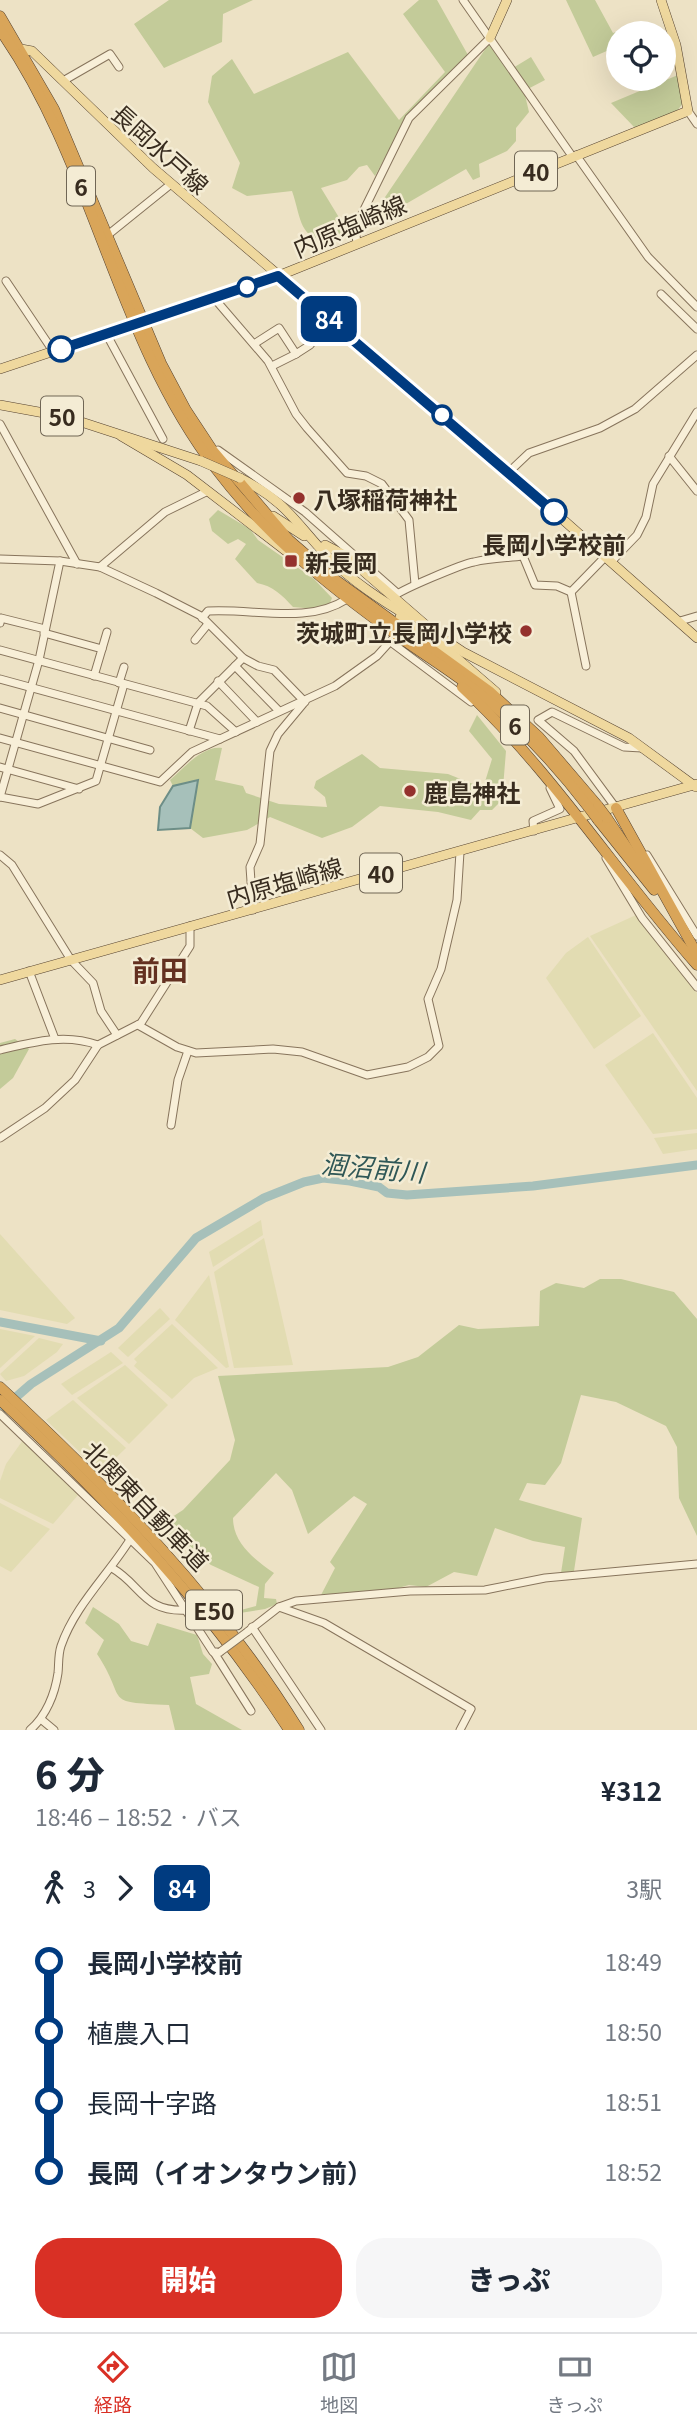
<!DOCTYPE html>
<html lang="ja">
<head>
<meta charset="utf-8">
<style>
	body { margin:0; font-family:Georgia,"Noto Sans JP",serif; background:#f6f6f7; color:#1f2937; height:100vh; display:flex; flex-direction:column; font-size:26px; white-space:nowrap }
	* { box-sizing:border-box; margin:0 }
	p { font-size:23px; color:#747a83 }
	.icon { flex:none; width:38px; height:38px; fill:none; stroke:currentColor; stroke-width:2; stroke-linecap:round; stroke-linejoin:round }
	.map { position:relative; height:1730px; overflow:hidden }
	.side { display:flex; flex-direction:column; background:#fff; flex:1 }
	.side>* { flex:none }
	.badge { padding:0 14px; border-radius:10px; font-size:24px; line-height:46px }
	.tools { position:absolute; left:606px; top:21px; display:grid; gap:14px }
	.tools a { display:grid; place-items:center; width:70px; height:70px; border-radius:50%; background:#fff; box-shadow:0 7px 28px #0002; font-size:35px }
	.map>.badge { position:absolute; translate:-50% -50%; box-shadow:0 0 0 4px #fff }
	.legs { display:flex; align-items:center; gap:10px; height:77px; padding:0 35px; font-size:23px }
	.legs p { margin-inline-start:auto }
	.summary { display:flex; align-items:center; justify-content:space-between; height:119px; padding:0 35px }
	h1 { font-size:38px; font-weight:800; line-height:52px }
	.primary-button { display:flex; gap:14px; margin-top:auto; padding:14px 35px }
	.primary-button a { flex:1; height:80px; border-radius:28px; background:#d93025; color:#fff; font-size:28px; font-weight:800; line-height:80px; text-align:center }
	.primary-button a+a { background:#f6f6f7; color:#1f2937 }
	ul { padding:0 35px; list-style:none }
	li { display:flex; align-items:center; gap:24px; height:70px; font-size:26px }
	li i { display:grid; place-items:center; width:10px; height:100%; margin:0 9px; background:currentColor }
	li i::after { content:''; width:18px; height:18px; margin:-9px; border:5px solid; border-radius:50%; background:#fff }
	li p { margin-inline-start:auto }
	li:first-child i { background:linear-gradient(#0000 50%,currentColor 0) }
	li:last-child i { background:linear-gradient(currentColor 50%,#0000 0) }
	.menu { display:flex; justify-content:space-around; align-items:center; height:98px; border-top:2px solid #e0e1e3; background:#fff; font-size:19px; color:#747a83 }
	.menu a { display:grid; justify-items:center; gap:4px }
	.menu .selected { color:#d93025 }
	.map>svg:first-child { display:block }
</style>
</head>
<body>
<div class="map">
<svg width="697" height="1730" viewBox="0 0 697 1730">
	<rect width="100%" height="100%" fill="#ede2c5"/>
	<g fill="#e2dcb2">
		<path d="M 636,915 L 697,993 L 697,1091 L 590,936 Z"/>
		<path d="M 588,937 L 641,1016 L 594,1049 L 546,978 L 566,953 Z"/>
		<path d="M 653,1033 L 697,1098 L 697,1129 L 653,1134 L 605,1065 Z"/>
		<path d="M 697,1133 L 697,1149 L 663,1154 L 654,1138 Z"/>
		<path d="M 261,1220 L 263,1235 L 213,1267 L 209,1252 Z"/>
		<path d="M 0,1234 L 75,1318 L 67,1324 L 0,1310 Z"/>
		<path d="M 264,1238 L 293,1365 L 234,1368 L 214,1272 Z"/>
		<path d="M 209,1275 L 229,1367 L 226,1368 L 175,1320 Z"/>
		<path d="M 160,1308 L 170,1319 L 128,1357 L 118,1348 Z"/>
		<path d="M 172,1324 L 218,1368 L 194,1378 L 172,1399 L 134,1366 L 137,1362 L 134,1359 Z"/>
		<path d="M 0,1329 L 35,1336 L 0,1368 Z"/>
		<path d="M 39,1338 L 63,1344 L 57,1352 L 24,1376 L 6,1381 L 0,1374 Z"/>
		<path d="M 111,1352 L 123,1363 L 72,1395 L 61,1384 Z"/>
		<path d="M 125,1365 L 168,1405 L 129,1444 L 77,1398 Z"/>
		<path d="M 73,1400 L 126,1448 L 101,1472 L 46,1420 Z"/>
		<path d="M 23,1440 L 78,1495 L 53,1524 L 0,1498 L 0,1481 L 6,1464 Z"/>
		<path d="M 0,1503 L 50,1529 L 11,1572 L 0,1566 Z"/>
	</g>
	<g fill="#c3cb99">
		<path d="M 169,0 L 253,0 L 223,14 L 222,42 L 164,68 L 134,24 Z"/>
		<path d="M 419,0 L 437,0 L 468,55 L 406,118 L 375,176 L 367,165 L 359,167 L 347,180 L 321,188 L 346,229 L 333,241 C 298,240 302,220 292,191 L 247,196 L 232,188 L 240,163 L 208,102 L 212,76 L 232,59 L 254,94 L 348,52 L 399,120 L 445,72 L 403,14 Z"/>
		<path d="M 566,0 L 595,0 L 613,33 L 625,29 L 627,33 L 618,33 L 618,46 L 593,57 Z"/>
		<path d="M 490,42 L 508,71 L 531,57 L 545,80 L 524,91 L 529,112 L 516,128 L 516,141 L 507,151 L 479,164 L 480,177 L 473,180 L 466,169 L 392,212 L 379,206 Z"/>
		<path d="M 678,75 L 689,95 L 677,111 L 636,129 L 611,103 Z"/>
		<path d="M 218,510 L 250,529 L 258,540 L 314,579 L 332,598 L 330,603 L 316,609 L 293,607 C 282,595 273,586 257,583 L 235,559 L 246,544 L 238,539 L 228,544 L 212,531 L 209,519 Z"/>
		<path d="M 477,715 L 506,751 L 502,800 L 492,810 L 480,810 L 471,820 L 438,812 L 380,806 L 352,827 L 322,838 L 270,817 L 247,830 L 203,838 L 190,828 L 198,781 L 173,786 L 170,780 C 184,768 203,745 222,748 L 215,780 L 243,786 L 246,793 L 279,804 L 327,807 L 325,797 L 314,788 L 316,781 L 362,754 L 380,768 L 448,774 L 478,786 L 484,785 L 492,759 L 469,731 Z"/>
		<path d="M 15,1039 L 29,1049 L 13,1078 L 0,1089 L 0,1043 Z"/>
		<path d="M 600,1279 L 621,1279 L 674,1292 L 697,1319 L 697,1536 L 679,1498 L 677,1447 L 666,1426 L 616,1402 L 581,1395 L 561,1463 L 545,1485 L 527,1483 L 519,1500 L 582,1518 L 574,1571 L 561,1573 L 565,1547 L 533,1541 L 495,1528 L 477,1576 L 454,1572 L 426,1587 L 409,1585 L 391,1590 L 321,1595 L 335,1568 L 330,1562 L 367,1504 L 354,1496 L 308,1534 L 292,1490 L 276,1473 L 233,1518 C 233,1543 254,1559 274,1573 L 265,1584 L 264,1598 L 276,1599 L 277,1604 L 265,1609 L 240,1613 L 241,1610 L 256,1606 L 259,1587 L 211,1565 L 154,1525 L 155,1520 L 169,1519 L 183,1510 L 230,1460 L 235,1440 L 218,1376 L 388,1367 L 418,1357 L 459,1325 L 478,1329 L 539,1326 L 540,1291 L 556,1283 L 584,1288 Z"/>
		<path d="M 93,1607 L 119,1624 L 131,1641 L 148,1646 L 157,1623 L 197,1635 L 203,1654 L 212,1664 L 209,1674 L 190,1677 L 196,1704 L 242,1730 L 175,1730 L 169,1705 C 100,1702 129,1702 97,1654 L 104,1640 L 85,1623 Z"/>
	</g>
	<path fill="#a6c0ba" stroke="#6d8e87" stroke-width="2" d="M 198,780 L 190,828 L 158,830 L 160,807 L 173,786 Z"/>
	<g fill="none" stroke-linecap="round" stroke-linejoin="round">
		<g stroke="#a6c0ba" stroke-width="9">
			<path d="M 0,1322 L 101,1341"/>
			<path d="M 0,1411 L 31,1384 L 119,1328 L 196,1238 L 264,1198 L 304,1182 L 323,1178 L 350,1181 L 379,1187 L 387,1193 L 407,1195 L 533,1186 L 697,1165"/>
		</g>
		<defs>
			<g id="minor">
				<path d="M 463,0 L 572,156"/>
				<path d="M 63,81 L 110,54 L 119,67"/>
				<path d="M 688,111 L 697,124"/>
				<path d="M 576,155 L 648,257 L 697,307"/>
				<path d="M 109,234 L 171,184"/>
				<path d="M 357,243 L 355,228 L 409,118 L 490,38"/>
				<path d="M 6,281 L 53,351"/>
				<path d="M 661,294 L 697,329"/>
				<path d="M 214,298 L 268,361 L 296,414 L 307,428 L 347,473 L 366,476 L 382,484 L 409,520 L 415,584"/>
				<path d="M 107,335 L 163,439"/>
				<path d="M 254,344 L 279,328 L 296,354 L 310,345 L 330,320"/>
				<path d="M 272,366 L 296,354"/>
				<path d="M 0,424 L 77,564"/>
				<path d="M 214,451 L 218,450 L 305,512 L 397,593"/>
				<path d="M 669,456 L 697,491"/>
				<path d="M 509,472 L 529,453 L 600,428 L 635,409 L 697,355"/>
				<path d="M 0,559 L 60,561 L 100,567 L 156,593 L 201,616 L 243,658 L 258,666 L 274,670 L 305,702"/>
				<path d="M 611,562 L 637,535 L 646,517 L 653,484 L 697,412"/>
				<path d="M 100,567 L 165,512 L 208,491"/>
				<path d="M 571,592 L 586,666"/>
				<path d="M 393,597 C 400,590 462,564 474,562 C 490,558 507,558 523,556 L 535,585 L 557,586 L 571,592 L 605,557"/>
				<path d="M 202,618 L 208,611 C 254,608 307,625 347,599"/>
				<path d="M 680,621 L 697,616"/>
				<path d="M 0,623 L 1,618 L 45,629"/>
				<path d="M 44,633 L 102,649 L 94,676"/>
				<path d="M 195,640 L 208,624"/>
				<path d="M 392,643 L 471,702"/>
				<path d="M 102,649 L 107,632"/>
				<path d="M 0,650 L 207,706 L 236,732"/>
				<path d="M 235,666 L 279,711"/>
				<path d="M 0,679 L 220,739"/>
				<path d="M 218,681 L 257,722"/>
				<path d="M 119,683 L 124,667"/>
				<path d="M 0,708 L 150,750"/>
				<path d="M 189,731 L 198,703 L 243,658"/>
				<path d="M 0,738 L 160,782 L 192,752 L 335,686 L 377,656 L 396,635"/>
				<path d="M 0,767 L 79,789"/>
				<path d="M 0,797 L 39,660 L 60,561"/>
				<path d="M 0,797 L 38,804 L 96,781 L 124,684"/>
				<path d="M 616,808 L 574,751 L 538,720 L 552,712 L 624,747 L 642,748"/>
				<path d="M 534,831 L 533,821 L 560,809 L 550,788"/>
				<path d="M 0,855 L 12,865 L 71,960 L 93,983 L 101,1011 L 117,1035"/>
				<path d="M 647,855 L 697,936"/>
				<path d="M 606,858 L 642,918 L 697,987"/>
				<path d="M 253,910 L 250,867 L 260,844 L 270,751 L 278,734 L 303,704"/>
				<path d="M 29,971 L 55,1039"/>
				<path d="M 138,1025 L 177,1047 L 196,1053 L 273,1049 L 302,1052 L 367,1075 L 408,1067 L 428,1057 L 439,1046 L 428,999 L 441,969 L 457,900 L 460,852"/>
				<path d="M 0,1050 C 33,1042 65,1033 98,1045"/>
				<path d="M 171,1125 L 178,1080 L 188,1051"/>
				<path d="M 0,1138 L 45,1108 L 75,1080 L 98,1045 L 141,1023 L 190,946 L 190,926"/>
				<path d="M 0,1414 L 155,1563 L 213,1652 L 220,1652"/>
				<path d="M 112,1568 C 142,1585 143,1613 188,1610"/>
				<path d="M 279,1607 L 324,1623 L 471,1709 L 460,1730"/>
				<path d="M 252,1627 L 321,1730"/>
				<path d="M 247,1632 L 279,1607 L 296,1601 L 410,1591 L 485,1590 L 545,1578 L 697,1564"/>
				<path d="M 215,1654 L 251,1711"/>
				<path d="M 42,1720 L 54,1730"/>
				<path d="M 30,1730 C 46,1716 55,1694 58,1673 C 59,1664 58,1655 61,1646 C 75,1605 109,1574 131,1538"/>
			</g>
			<g id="major">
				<path d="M 490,38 L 507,0"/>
				<path d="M 21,49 L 32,51 L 153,168 L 509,472 L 697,638"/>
				<path d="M 0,369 L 273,278 L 688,111 L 676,45 L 661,0"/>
				<path d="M 0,405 L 66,417 L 201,461"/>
				<path d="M 121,436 L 187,475 L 286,551"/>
				<path d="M 240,478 C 287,502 294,521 328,557 C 353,582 381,600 411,618"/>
				<path d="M 273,516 L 304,536"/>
				<path d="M 325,545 L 346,556 L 436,634 L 463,652 L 629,738 L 696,787"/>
				<path d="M 400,617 L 452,654 L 496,692"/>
				<path d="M 0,980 L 697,784"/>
			</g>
			<g id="highway">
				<path d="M 0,16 L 54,109 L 161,363 L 186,410 L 213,451 L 289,540 L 333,578 L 489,691 L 539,737 L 598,806"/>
				<path d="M 0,30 C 95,165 115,338 216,469 C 266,535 327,585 394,633 C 422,654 452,671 480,694 C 521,727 557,766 589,808"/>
				<path d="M 462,687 C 552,771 616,873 697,965"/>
				<path d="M 616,808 L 697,954"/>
				<path d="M 607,818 L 646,876"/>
				<path d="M 598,820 L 654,890"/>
				<path d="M 0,1387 C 112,1491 218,1599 299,1730"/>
				<path d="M 0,1400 C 109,1501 208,1605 289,1730"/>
			</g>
		</defs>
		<use href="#minor" stroke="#87745c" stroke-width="9"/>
		<use href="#major" stroke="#554230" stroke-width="10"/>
		<use href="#highway" stroke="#554230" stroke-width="11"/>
		<use href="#minor" stroke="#f8efd8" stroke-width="7"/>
		<use href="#major" stroke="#efd89e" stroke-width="9"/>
		<use href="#highway" stroke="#d9a559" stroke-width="10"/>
		<defs>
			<path id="minor-bridge" d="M 220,1652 L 247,1632"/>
			<path id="major-bridge" d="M 201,461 L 240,478"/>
			<g id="highway-bridge">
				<path d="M 598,806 L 607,818"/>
				<path d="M 589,808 L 598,820"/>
			</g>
		</defs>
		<use href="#minor-bridge" stroke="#87745c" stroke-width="9" stroke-linecap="butt"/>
		<use href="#major-bridge" stroke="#554230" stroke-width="10" stroke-linecap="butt"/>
		<use href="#highway-bridge" stroke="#554230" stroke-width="11" stroke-linecap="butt"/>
		<use href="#minor-bridge" stroke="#f8efd8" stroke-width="7"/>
		<use href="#major-bridge" stroke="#efd89e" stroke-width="9"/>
		<use href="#highway-bridge" stroke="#d9a559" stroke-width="10"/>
	</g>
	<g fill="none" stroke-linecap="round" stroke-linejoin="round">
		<defs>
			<path id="line-1" d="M 61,349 L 278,276 L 554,512"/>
		</defs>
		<use href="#line-1" stroke="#fff" stroke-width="16"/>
		<use href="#line-1" stroke="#003b80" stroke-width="10"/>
	</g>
	<g fill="#fff" stroke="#003b80" stroke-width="3.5">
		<circle cx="247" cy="287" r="9"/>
		<circle cx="61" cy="349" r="12"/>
		<circle cx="442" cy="415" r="9"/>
		<circle cx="554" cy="512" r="12"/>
	</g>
	<g fill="#94312d" stroke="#f4ecd4" stroke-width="2.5">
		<circle cx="299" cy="498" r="7"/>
		<rect x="284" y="554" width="14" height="14" rx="3.5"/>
		<circle cx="526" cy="631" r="7"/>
		<circle cx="410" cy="791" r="7"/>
	</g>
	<g text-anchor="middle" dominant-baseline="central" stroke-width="5" stroke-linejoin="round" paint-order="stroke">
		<g fill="#f4ecd4" stroke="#706655" stroke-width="2">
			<rect x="515" y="151.5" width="42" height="39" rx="5"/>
			<rect x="67" y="166.5" width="28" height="39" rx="5"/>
			<rect x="41" y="396.5" width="42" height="39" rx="5"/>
			<rect x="501" y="705.5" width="28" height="39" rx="5"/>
			<rect x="360" y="853.5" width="42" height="39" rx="5"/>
			<rect x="186" y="1590.5" width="56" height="39" rx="5"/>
		</g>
		<g font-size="23" font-weight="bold" fill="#382c1f">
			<text x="536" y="171">40</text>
			<text x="81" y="186">6</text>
			<text x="62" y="416">50</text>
			<text x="515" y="725">6</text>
			<text x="381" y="873">40</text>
			<text x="214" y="1610">E50</text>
		</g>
		<g font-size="24" fill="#382c1f" stroke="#f4ecd4">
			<text transform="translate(161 148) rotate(42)">長岡水戸線</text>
			<text transform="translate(349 225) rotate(-23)">内原塩崎線</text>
			<text transform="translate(284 881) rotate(-16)">内原塩崎線</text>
			<text transform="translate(147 1505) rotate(46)">北関東自動車道</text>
		</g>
		<g font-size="24" font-weight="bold" fill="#382c1f" stroke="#f4ecd4" text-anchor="start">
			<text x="313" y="498">八塚稲荷神社</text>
			<text x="305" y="561">新長岡</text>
			<text x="512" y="631" text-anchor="end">茨城町立長岡小学校</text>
			<text x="424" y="791">鹿島神社</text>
		</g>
		<g font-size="24" font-weight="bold" fill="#382c1f" stroke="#f4ecd4">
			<text x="554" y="543">長岡小学校前</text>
		</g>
		<g font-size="26" font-style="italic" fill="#2f5756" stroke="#f4ecd4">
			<text transform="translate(373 1166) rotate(5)">涸沼前川</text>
		</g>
		<g font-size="28" font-weight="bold" fill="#633020" stroke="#f4ecd4">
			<text x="160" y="969">前田</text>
		</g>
	</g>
</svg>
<div class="tools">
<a><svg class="icon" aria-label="locate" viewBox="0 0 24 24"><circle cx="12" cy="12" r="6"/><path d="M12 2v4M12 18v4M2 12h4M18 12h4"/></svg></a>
</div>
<b class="badge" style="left:329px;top:319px;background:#003b80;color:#fff">84</b>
</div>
<section class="side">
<div class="summary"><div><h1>6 分</h1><p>18:46 – 18:52 · バス</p></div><b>¥312</b></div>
<div class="legs"><svg class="icon" aria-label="walk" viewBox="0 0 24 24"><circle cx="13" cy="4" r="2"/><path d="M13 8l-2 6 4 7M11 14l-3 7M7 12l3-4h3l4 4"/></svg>3<svg class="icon" aria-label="forward" viewBox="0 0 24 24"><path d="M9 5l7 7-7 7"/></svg><b class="badge" style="background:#003b80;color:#fff">84</b><p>3駅</p></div>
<ul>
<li><i style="color:#003b80"></i><b>長岡小学校前</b><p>18:49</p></li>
<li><i style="color:#003b80"></i><span>植農入口</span><p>18:50</p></li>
<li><i style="color:#003b80"></i><span>長岡十字路</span><p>18:51</p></li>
<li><i style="color:#003b80"></i><b>長岡（イオンタウン前）</b><p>18:52</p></li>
</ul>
<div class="primary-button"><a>開始</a><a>きっぷ</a></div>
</section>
<nav class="menu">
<a class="selected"><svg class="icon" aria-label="directions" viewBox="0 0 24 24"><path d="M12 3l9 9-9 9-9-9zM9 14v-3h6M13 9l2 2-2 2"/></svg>経路</a>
<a><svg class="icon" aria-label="map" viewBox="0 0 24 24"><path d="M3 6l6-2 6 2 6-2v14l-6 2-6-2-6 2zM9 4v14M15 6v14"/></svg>地図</a>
<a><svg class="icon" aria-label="tickets" viewBox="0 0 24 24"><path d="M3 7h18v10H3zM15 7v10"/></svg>きっぷ</a>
</nav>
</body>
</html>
